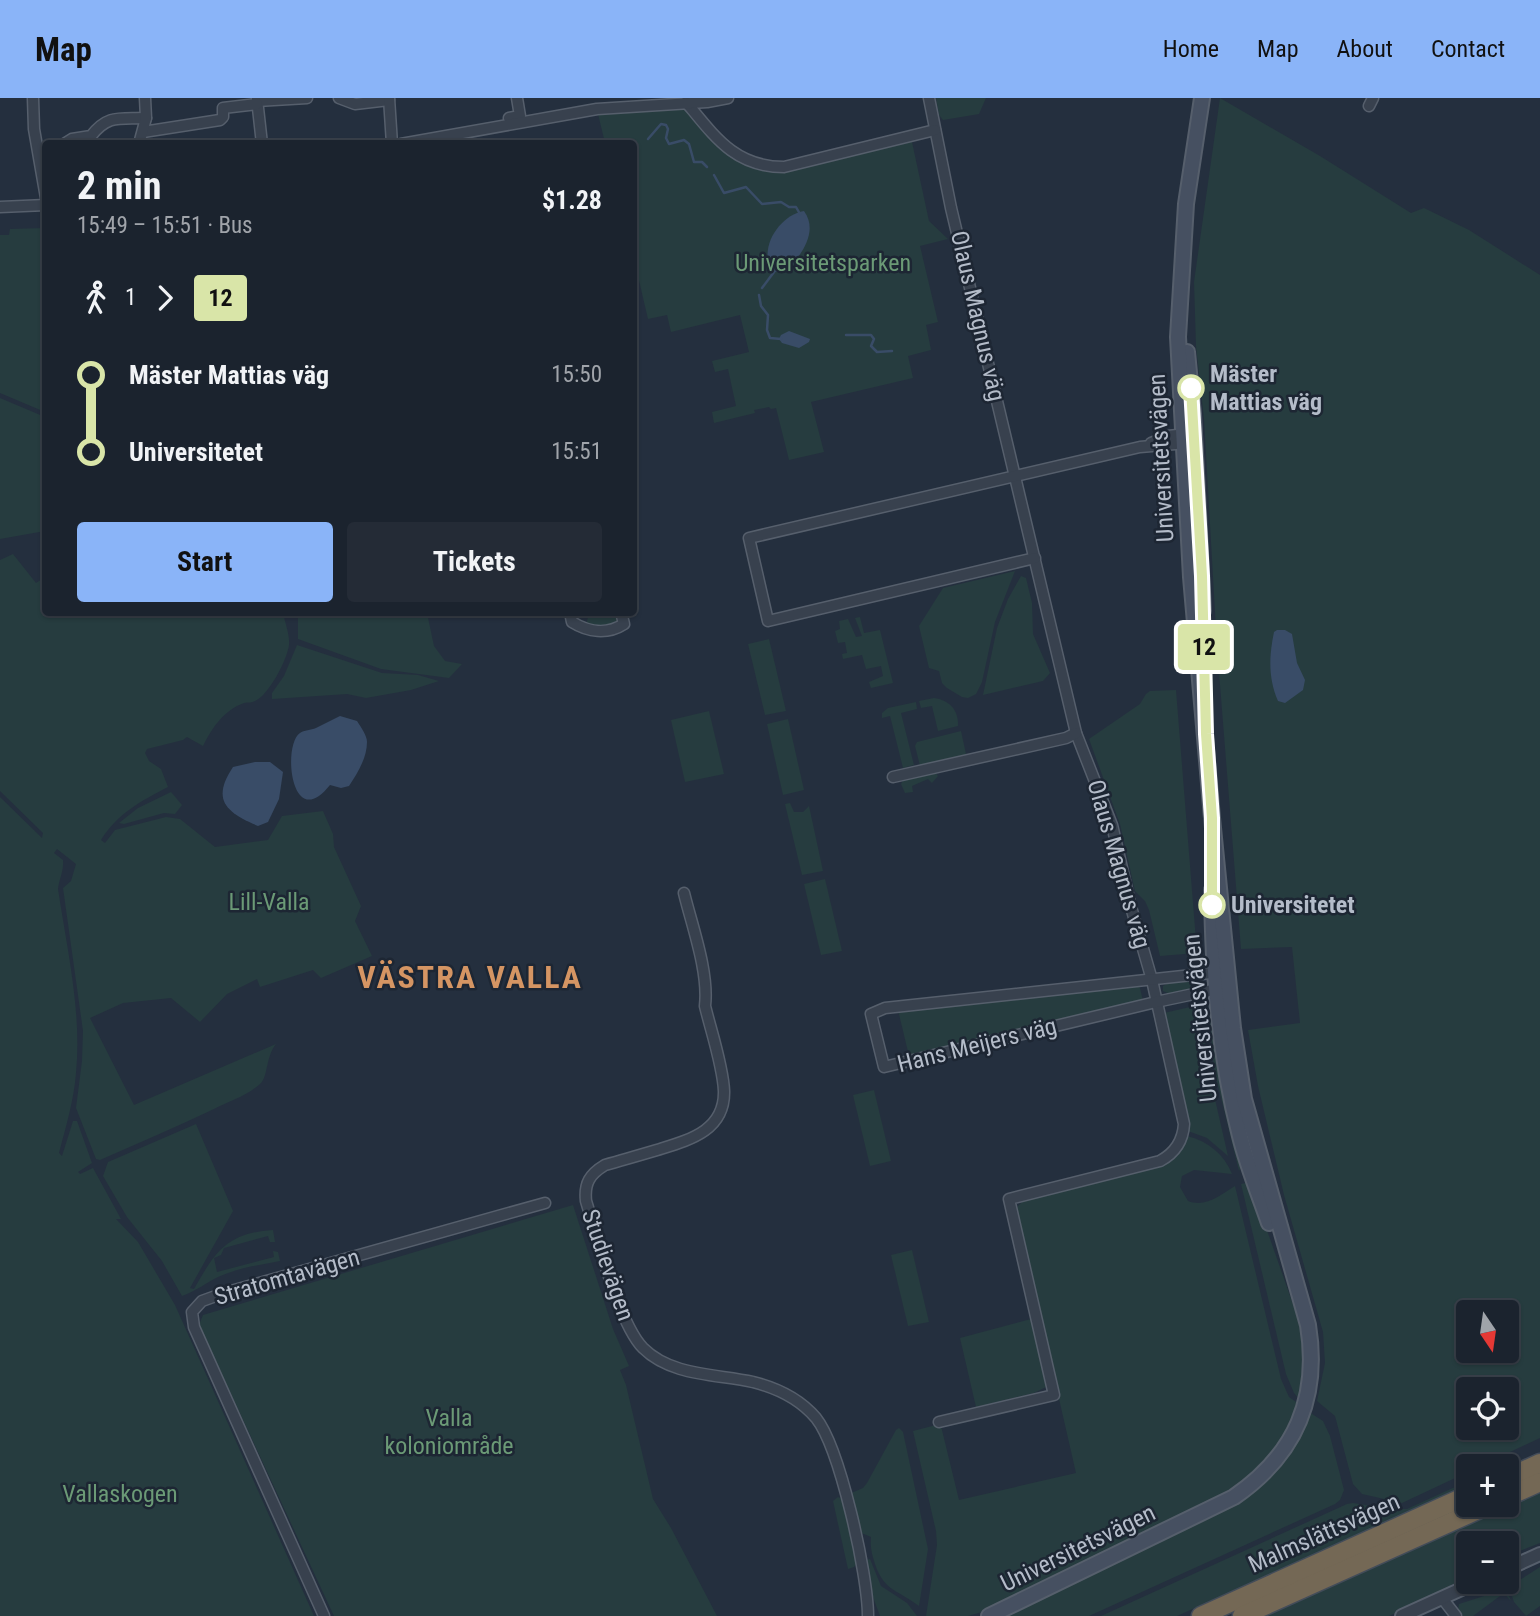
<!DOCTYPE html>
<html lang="en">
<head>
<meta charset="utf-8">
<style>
	body { margin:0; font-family:"Roboto Condensed",sans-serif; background:#242b36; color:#f1f3f6; height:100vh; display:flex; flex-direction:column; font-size:26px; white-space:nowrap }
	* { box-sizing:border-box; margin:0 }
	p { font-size:23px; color:#a0a4aa }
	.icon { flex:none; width:38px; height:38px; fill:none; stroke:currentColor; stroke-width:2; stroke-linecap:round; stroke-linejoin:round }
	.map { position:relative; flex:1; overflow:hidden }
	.drawer { position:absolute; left:42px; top:42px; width:595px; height:476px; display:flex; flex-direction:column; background:#1b232e; border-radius:7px; box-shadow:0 2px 5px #0004,0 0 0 2px #39404a }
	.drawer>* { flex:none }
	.badge { padding:0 14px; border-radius:5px; font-size:24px; line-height:46px }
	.needle { width:46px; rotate:167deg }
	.tools { position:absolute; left:1456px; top:1202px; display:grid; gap:14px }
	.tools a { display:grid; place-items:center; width:63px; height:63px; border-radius:7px; background:#1b232e; box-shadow:0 2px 5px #0004,0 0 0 2px #39404a; font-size:35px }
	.map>.badge { position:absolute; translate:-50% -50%; box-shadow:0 0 0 4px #fff }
	.legs { display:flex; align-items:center; gap:10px; height:77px; padding:0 35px; font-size:23px }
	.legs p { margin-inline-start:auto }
	.headline { display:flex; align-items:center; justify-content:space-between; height:119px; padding:0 35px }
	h1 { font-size:38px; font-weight:700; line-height:52px }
	.button { display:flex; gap:14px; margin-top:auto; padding:14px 35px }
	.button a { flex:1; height:80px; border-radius:7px; background:#8ab4f8; color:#111; font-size:28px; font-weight:700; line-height:80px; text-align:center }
	.button a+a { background:#242b36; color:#f1f3f6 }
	ul { padding:0 35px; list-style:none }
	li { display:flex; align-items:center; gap:24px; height:77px; font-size:26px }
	li i { display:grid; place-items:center; width:10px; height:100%; margin:0 9px; background:currentColor }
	li i::after { content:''; width:18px; height:18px; margin:-9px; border:5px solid; border-radius:50%; background:#1b232e }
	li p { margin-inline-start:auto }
	li:first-child i { background:linear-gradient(#0000 50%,currentColor 0) }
	li:last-child i { background:linear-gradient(currentColor 50%,#0000 0) }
	header { display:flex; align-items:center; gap:42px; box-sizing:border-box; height:98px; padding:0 35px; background:#8ab4f8; color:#111 }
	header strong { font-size:33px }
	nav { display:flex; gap:38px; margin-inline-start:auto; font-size:24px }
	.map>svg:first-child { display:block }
</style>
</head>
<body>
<header>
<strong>Map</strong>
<nav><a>Home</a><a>Map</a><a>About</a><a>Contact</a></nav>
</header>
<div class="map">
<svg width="1540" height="1518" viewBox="0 0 1540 1518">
	<rect width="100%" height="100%" fill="#242f3e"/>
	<g fill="#263c3f" fill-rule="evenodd">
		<path d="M 936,0 L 986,0 L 979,16 L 943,22 L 939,17 Z"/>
		<path d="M 1220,0 L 1320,58 L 1411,115 L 1424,110 L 1469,132 L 1540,177 L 1540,1340 L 1480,1368 L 1468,1368 L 1468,1374 L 1402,1405 L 1362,1396 L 1353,1386 L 1335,1318 L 1317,1303 L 1325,1265 L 1323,1234 L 1284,1097 L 1258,988 L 1248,932 L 1300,925 L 1292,849 L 1241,851 L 1217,549 L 1204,321 L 1196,248 L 1194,184 ZM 1468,1214 L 1507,1214 L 1507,1253 L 1468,1253 ZM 1468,1292 L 1507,1292 L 1507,1330 L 1468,1330 Z"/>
		<path d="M 685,10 C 712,40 734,74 777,74 L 912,44 L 929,123 L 948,141 L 920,148 L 938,224 L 926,227 L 931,252 L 908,258 L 913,280 L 811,304 L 824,354 L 789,362 L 776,310 L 771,311 L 769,309 L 754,312 L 755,315 L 714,325 L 712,314 L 736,308 L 728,271 L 715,274 L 712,263 L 749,254 L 740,217 L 671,234 L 667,217 L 648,221 L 634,161 L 634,46 L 605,45 L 598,16 Z"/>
		<path d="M 45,130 L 46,130 L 45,314 L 0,295 L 0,137 L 9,137 L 10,131 Z"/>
		<path d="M 0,300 L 45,319 L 45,433 L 0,441 Z"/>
		<path d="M 13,456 L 36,485 L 45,479 L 46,514 L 283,515 C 285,525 290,537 289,547 C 287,562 269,597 255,603 C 252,605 248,604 244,605 C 224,612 212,630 203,648 L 187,639 L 183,642 L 147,651 L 145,655 L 149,663 L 161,671 L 168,689 C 141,703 118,715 101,742 L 105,745 L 115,732 L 166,719 L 180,721 L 215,749 L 268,742 L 282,718 L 323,713 L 333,736 L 334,749 L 361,808 L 355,823 L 372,858 L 321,880 L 313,872 L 260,889 L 257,881 L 227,896 L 200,924 L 171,900 L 123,905 L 90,920 L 134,1007 L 276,946 C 266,958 268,978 261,985 C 249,997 228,1004 214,1011 C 176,1029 138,1045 100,1062 L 96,1061 L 76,1010 L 82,963 L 83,933 L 63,790 L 71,783 L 76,766 L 57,751 L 54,755 L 63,762 C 64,773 59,781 58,791 C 67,851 82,914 76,975 C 74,1002 66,1028 59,1055 L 62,1058 L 73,1023 L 77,1023 L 92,1065 L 78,1074 L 80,1076 L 93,1070 L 121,1121 L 116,1121 L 138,1144 L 175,1207 L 314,1518 L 0,1518 L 0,699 L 42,740 L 43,735 L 0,693 L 0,462 Z"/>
		<path d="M 1015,473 L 995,524 L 982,584 L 976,596 L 968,600 L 962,599 L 947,590 L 942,585 L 939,573 L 929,570 L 919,528 L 943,490 Z"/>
		<path d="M 1021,478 L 1026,480 L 1032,505 L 1033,536 L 1050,575 L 1043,583 L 983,597 L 997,530 L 1008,501 Z"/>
		<path d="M 298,514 L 427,515 L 434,548 L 445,563 L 462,566 L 449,580 L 381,571 L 298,541 Z"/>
		<path d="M 589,515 L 617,515 L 619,522 L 614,529 L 586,528 Z"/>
		<path d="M 860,519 L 864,535 L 880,532 L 893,585 L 871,590 L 869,584 L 883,578 L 881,568 L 866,571 L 862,557 L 843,561 L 842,556 L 847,555 L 845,544 L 838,545 L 835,533 L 840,531 L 839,523 L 848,521 L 856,539 L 862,538 L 855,520 Z"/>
		<path d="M 769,541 L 786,613 L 765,617 L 748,546 Z"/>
		<path d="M 297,547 L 382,575 L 418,577 L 439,583 L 411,592 L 366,600 L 347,596 L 272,601 L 272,595 L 284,578 Z"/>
		<path d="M 1176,592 L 1197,855 L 1160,858 L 1149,812 L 1145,803 L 1135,793 L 1120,726 L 1089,641 L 1140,606 L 1146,596 L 1150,593 Z"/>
		<path d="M 934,600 C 949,602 959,612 958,628 L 938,633 L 932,608 L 921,610 L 919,603 Z"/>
		<path d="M 916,604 L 917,611 L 901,615 L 914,667 L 903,670 L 890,618 L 882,620 L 882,615 L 888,610 Z"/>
		<path d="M 709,613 L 724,676 L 685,684 L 671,622 Z"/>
		<path d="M 788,621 L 804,692 L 783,697 L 767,626 Z"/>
		<path d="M 961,633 L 966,656 L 965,659 L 920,668 L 915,648 L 917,644 Z"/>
		<path d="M 935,674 L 938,678 L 932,685 L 928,681 L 912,688 L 913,694 L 905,695 L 901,686 L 904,681 Z"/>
		<path d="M 171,694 L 182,707 L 175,716 L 164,715 L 124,726 L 119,725 L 138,710 Z"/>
		<path d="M 790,705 L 794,714 L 803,714 L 809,708 L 823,773 L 802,777 L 785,706 Z"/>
		<path d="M 825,781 L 842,853 L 821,857 L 804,786 Z"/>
		<path d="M 1201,880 L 1202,890 L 1170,896 L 1163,893 L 1163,888 L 1171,884 Z"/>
		<path d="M 1139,886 L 1143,903 L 909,958 L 898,912 Z"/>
		<path d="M 1208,901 L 1212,907 L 1243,1064 L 1239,1073 L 1214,971 Z"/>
		<path d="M 1203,906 L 1209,975 L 1228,1058 L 1207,1040 L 1188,1033 L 1188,1017 L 1165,921 L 1164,915 Z"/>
		<path d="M 874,992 L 891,1063 L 870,1068 L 853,997 Z"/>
		<path d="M 196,1026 L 233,1113 L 190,1190 L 194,1191 C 215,1154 227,1135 273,1132 L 275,1144 L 270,1144 L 268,1138 L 224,1150 L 221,1157 L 214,1160 L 217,1174 L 274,1159 L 273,1153 L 278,1154 L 280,1163 C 259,1167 238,1170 218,1179 C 206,1185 196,1193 182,1198 L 162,1163 L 127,1119 L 103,1078 L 108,1064 Z"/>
		<path d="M 1187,1038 C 1208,1043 1224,1056 1232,1076 L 1194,1072 L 1182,1078 L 1180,1089 L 1188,1103 C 1206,1110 1220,1097 1235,1088 L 1281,1281 L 1289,1299 L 1299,1306 C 1283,1348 1257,1377 1219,1400 L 982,1514 L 968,1518 L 926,1518 L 937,1447 L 936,1433 L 913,1333 L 936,1327 L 941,1328 L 959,1402 L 1076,1375 L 1016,1113 L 1017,1109 L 1024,1102 L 1165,1065 L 1175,1058 Z"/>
		<path d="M 1250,1084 L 1301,1229 L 1304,1261 L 1300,1302 L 1294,1295 L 1286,1276 L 1241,1086 Z"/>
		<path d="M 573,1107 L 613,1231 L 629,1268 L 620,1272 L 626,1287 L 653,1401 L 671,1430 L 717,1518 L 334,1518 L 199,1227 L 203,1217 Z"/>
		<path d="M 912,1152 L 929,1224 L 908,1228 L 891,1157 Z"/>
		<path d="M 1031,1221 L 1046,1289 L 1034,1295 L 976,1309 L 960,1240 Z"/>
		<path d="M 1309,1314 L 1323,1323 L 1330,1338 L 1344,1392 L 1340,1402 L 1335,1406 L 1089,1518 L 1006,1518 L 1226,1411 C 1269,1386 1292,1361 1309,1314 Z"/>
		<path d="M 899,1330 L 903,1334 L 928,1451 L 919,1508 C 898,1492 884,1493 875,1466 C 872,1456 870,1450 871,1439 L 859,1434 L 849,1396 L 863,1390 L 867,1385 L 896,1332 Z"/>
		<path d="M 1468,1383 L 1468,1387 L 1177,1518 L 1101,1518 L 1347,1406 L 1353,1405 L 1391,1411 L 1407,1411 Z"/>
		<path d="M 1540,1393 L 1540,1445 L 1507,1458 L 1507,1446 L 1468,1446 L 1468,1480 L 1451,1487 L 1452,1490 L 1389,1518 L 1261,1518 Z"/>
		<path d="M 838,1399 L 842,1401 L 857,1465 L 854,1469 L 848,1471 L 833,1403 Z"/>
		<path d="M 870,1461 L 881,1488 L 907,1505 L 917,1518 L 880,1518 L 873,1499 L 866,1462 Z"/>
		<path d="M 1540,1469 L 1540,1508 L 1526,1518 L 1514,1504 L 1509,1489 Z"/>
		<path d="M 1506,1491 L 1511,1503 L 1504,1495 L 1473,1518 L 1463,1518 L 1458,1512 L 1459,1506 Z"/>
	</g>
	<g fill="#394c67">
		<path d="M 804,113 C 819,134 801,157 787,173 L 774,174 C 756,153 779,117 804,113 Z"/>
		<path d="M 789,233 L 810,241 L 809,244 L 799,250 L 782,245 L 779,241 L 781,237 Z"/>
		<path d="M 1277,532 L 1285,532 L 1292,536 L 1297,565 L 1305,582 L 1303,592 L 1285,605 L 1278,603 C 1268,580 1269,558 1274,534 Z"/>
		<path d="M 340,618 L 357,623 C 361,629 367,638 367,644 C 367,660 357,676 349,688 L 341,690 L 330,687 C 291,736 282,647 300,635 C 304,632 311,632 316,630 C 324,626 332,622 340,618 Z"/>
		<path d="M 255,664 L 270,664 L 283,674 L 279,701 L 268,724 L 258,728 C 226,714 211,702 233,669 Z"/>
	</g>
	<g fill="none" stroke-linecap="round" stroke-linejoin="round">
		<g stroke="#394c67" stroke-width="2.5">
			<path d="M 648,41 L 661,26 L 666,27 L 668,31 L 666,40 L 669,46 L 684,42 L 689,46 L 694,64 L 702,64 L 707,69"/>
			<path d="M 714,77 L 724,95 L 746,89 L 762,106 L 781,104 L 789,109 L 796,109 L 800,116"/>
			<path d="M 762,190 L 774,174"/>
			<path d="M 759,197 L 761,208 L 768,217 L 767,232 L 770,240 L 781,241"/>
			<path d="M 846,237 L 871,237 L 874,241 L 871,248 L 877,254 L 892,253"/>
		</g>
		<defs>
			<g id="minor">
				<path d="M 33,0 L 34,31 L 46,100"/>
				<path d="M 339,0 L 355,6 L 389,2"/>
				<path d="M 389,0 L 392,46"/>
				<path d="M 929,0 L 951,110 L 1076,635 L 1112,727 L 1131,809 L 1152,882 L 1184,1026 C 1183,1043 1175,1055 1160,1063 L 1009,1101 L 1054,1297 L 939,1324"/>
				<path d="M 257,1 L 262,46"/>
				<path d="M 257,3 L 307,0"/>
				<path d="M 686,4 C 715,39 735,69 784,69 L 935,32"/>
				<path d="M 1369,8 L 1373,0"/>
				<path d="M 509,20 L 520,18 L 517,0"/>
				<path d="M 143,34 L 220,22 L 223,19 L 223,10 L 257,6"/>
				<path d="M 64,46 L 72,41 L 91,38 C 108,16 120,21 146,20"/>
				<path d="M 139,46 L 146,20 L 145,0"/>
				<path d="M 401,46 L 597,11 L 707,4 L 728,0"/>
				<path d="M 0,109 L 46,107"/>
				<path d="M 1151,345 L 1168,338 L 1187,336"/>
				<path d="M 1035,460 L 768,523 L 749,440 L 1140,349 L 1187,345"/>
				<path d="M 570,514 L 572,524 C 588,534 607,537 624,526 L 621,514"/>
				<path d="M 893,679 L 1066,640 L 1076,635"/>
				<path d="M 684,795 C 692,828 709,874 705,908 C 711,933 723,968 724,993 C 725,1033 689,1042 657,1052 C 640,1057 623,1062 605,1067 C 590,1076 584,1085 586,1103 C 597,1138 619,1226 643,1250 C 671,1278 716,1276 753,1284 C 777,1290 799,1300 816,1320 C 840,1350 868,1477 868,1518"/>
				<path d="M 1220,874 L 885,910 L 871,916 L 884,969 L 1156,904 L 1222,890"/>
				<path d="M 1442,1500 L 1456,1518"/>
				<path d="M 324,1518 L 194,1229 L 192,1214 L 202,1203 L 224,1195 L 545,1105"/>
			</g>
			<g id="tertiary">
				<path d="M 1507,1471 L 1540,1456"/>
				<path d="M 1402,1518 L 1477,1484"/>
			</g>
			<g id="secondary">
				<path d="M 1187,254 L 1193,316 L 1203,513"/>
				<path d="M 1212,792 C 1213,875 1219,957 1240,1038 C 1247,1067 1259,1096 1269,1125"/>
				<path d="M 989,1518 L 1234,1399 C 1295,1357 1320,1301 1308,1227 L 1244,1001 L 1233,930 L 1212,720 L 1191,479 L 1178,239 L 1186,106 L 1202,0"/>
			</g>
			<g id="motorway">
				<path d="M 1507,1380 L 1540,1365"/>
				<path d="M 1507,1399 L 1540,1384"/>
				<path d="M 1201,1518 L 1468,1397"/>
				<path d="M 1242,1518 L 1489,1407"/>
			</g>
		</defs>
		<use href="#minor" stroke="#565f6c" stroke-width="13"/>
		<use href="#tertiary" stroke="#565f6c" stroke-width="16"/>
		<use href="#secondary" stroke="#565f6c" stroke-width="18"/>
		<use href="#motorway" stroke="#434c59" stroke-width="21"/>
		<use href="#minor" stroke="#38414e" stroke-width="10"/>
		<use href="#tertiary" stroke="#38414e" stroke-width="12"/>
		<use href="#secondary" stroke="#465061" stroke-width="14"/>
		<use href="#motorway" stroke="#746855" stroke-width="18"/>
	</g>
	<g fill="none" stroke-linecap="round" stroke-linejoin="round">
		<defs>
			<path id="line-1" d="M 1191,290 L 1202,478 L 1206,636 L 1212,720 L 1212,807"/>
		</defs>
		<use href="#line-1" stroke="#fff" stroke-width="16"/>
		<use href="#line-1" stroke="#d9e5a8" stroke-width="10"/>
	</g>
	<g fill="#fff" stroke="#d9e5a8" stroke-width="3.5">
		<circle cx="1191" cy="290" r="12"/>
		<circle cx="1212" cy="807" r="12"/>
	</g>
	<g text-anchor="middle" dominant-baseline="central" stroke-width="5" stroke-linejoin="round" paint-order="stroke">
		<g font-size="24" fill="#6b9a76" stroke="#1d2633">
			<text x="823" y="165">Universitetsparken</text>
			<text x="269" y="804">Lill-Valla</text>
			<text x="449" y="1320">Valla<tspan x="449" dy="28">koloniområde</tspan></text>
			<text x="120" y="1396">Vallaskogen</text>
		</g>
		<g font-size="24" fill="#b4bcc9" stroke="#1d2633">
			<text transform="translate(978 218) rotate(77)">Olaus Magnus väg</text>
			<text transform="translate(1161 360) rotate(-93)">Universitetsvägen</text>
			<text transform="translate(1119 766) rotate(74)">Olaus Magnus väg</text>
			<text transform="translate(1200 920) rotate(-96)">Universitetsvägen</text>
			<text transform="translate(977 947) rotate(-14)">Hans Meijers väg</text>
			<text transform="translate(608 1167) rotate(71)">Studievägen</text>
			<text transform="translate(287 1179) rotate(-16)">Stratomtavägen</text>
			<text transform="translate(1324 1435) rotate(-24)">Malmslättsvägen</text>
			<text transform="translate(1078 1450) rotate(-26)">Universitetsvägen</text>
		</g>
		<g font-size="24" font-weight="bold" fill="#b4bcc9" stroke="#1d2633" text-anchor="start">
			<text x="1210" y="276">Mäster<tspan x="1210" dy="28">Mattias väg</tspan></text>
			<text x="1231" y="807">Universitetet</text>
		</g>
		<g font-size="32" font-weight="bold" letter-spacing="2" fill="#d59563" stroke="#1d2633">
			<text x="470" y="879">VÄSTRA VALLA</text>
		</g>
	</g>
</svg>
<div class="tools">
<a><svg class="needle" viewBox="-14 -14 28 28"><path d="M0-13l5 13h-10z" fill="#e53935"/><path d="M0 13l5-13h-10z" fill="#a0a4aa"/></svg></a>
<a><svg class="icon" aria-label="locate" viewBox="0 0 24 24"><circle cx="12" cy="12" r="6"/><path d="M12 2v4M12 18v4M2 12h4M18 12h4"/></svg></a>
<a>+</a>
<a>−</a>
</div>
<b class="badge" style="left:1204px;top:549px;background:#d9e5a8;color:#111">12</b>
<section class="drawer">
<div class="headline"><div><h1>2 min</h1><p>15:49 – 15:51 · Bus</p></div><b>$1.28</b></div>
<div class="legs"><svg class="icon" aria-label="walk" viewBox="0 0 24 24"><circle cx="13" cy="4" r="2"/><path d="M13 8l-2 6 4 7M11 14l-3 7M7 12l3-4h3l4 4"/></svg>1<svg class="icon" aria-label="forward" viewBox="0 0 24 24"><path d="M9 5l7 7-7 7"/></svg><b class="badge" style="background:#d9e5a8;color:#111">12</b></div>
<ul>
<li><i style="color:#d9e5a8"></i><b>Mäster Mattias väg</b><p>15:50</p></li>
<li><i style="color:#d9e5a8"></i><b>Universitetet</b><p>15:51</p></li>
</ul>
<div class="button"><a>Start</a><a>Tickets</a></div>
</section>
</div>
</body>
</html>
